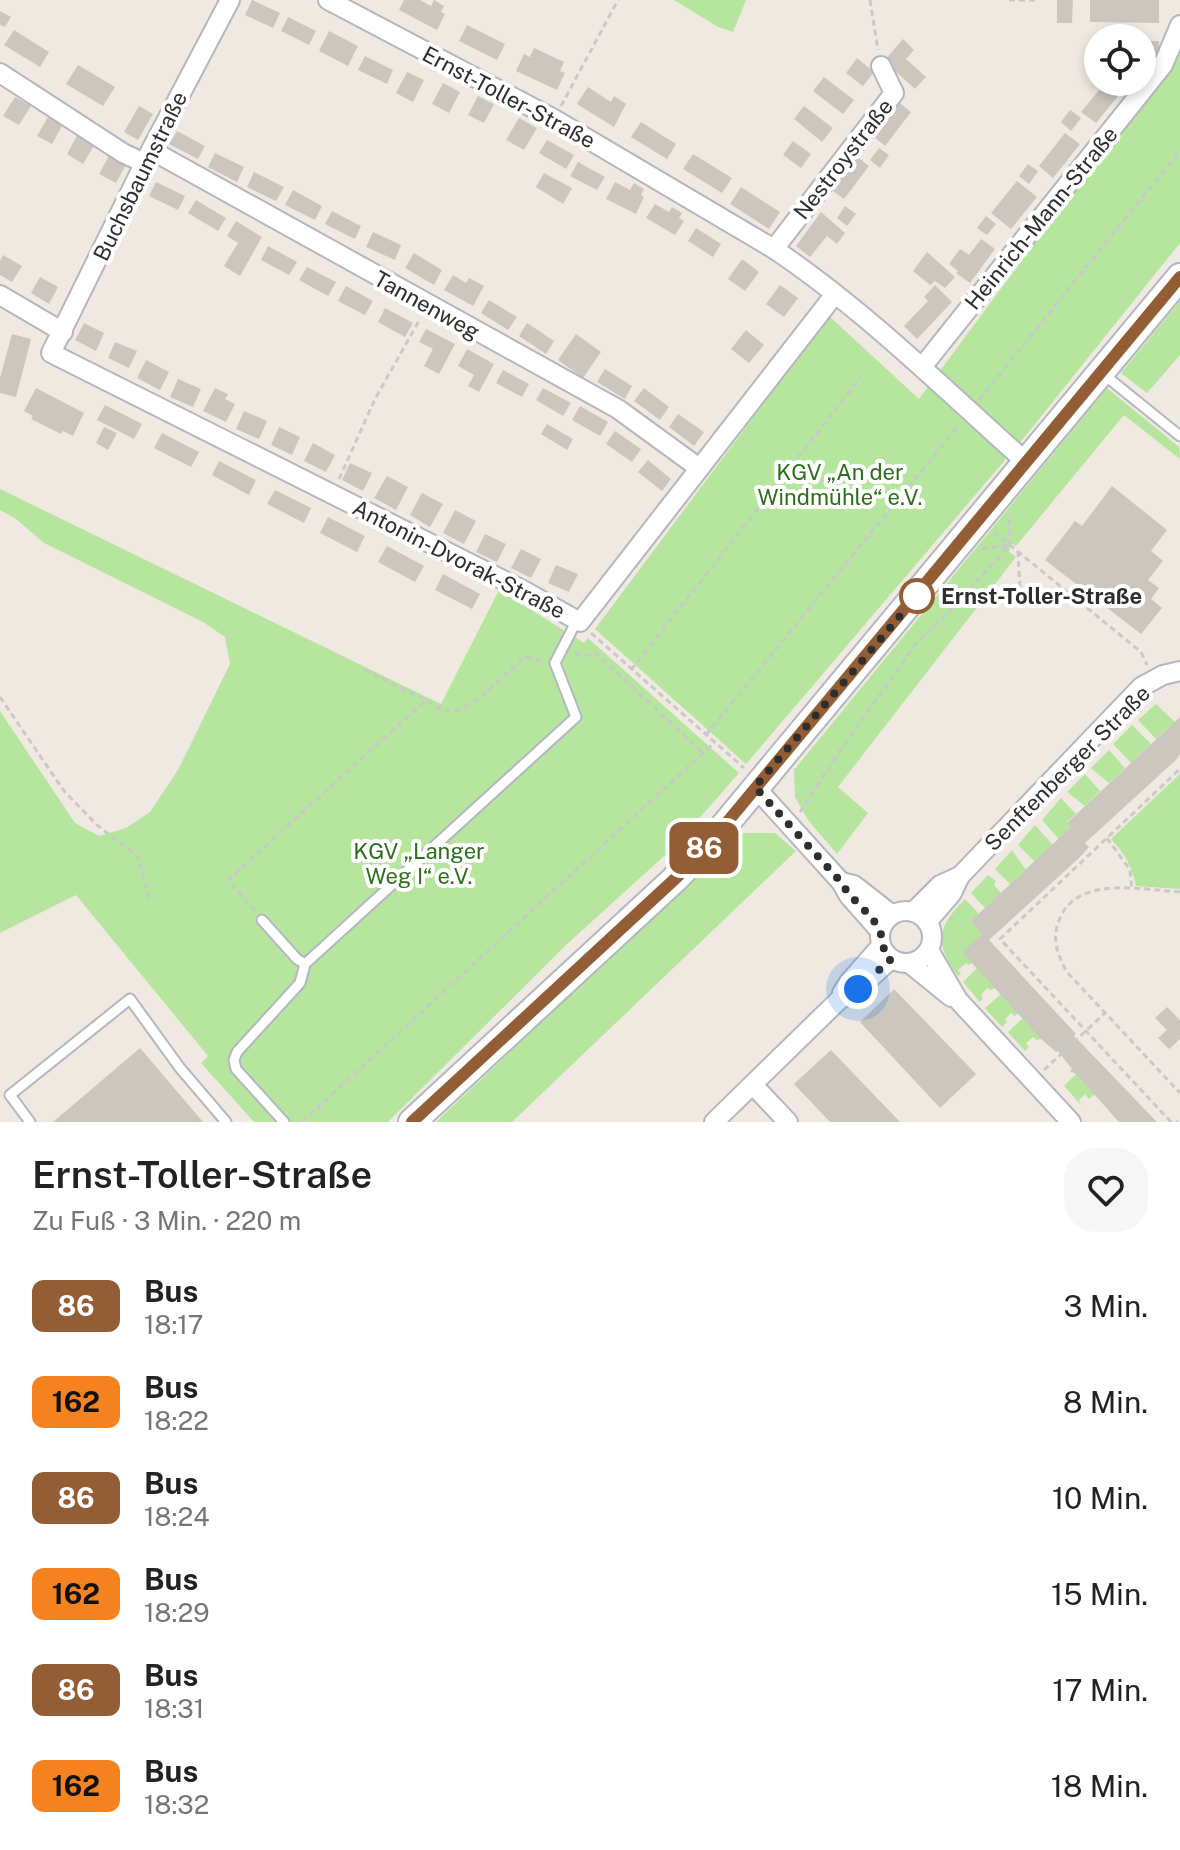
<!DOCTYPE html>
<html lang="de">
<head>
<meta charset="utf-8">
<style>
	body { margin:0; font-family:"Public Sans",sans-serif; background:#f6f6f6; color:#222; height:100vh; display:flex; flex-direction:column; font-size:30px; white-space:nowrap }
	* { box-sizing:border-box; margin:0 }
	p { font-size:26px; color:#767676 }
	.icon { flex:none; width:44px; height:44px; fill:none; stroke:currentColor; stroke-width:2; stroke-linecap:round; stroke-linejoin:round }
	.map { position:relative; height:1122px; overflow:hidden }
	.panel { display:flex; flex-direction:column; background:#fff; flex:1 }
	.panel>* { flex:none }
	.badge { padding:0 16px; border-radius:12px; font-size:28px; line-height:52px }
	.fabs { position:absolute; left:1084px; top:24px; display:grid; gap:16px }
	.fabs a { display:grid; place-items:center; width:72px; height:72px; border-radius:50%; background:#fff; box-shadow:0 4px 12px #0003; font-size:40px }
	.you { position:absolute; width:40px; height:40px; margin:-20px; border:6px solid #fff; border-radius:50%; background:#1a73e8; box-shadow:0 0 0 12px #1a73e833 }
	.map>.badge { position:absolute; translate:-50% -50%; box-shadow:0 0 0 4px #fff }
	.round { display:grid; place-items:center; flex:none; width:84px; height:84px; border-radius:32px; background:#f6f6f6 }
	.overview { display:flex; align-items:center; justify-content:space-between; height:136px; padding:0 32px }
	h1 { font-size:38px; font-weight:600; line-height:60px }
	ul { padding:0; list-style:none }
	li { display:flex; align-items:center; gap:24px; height:96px; padding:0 32px }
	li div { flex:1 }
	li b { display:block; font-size:30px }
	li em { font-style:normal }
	li .badge { min-width:88px; font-weight:700; text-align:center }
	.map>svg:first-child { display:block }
</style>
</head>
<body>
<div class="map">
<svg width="1180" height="1122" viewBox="0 0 1180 1122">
	<rect width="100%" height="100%" fill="#efe9e1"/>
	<g fill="#b6e59e">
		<path d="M 674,0 L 746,0 L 733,32 L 718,27 Z"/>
		<path d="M 1180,54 L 1180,243 L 1023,439 L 746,764 L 595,629 L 829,316 L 919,399 L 1144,96 Z"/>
		<path d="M 1180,301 L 1180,355 L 1147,393 L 1121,373 Z"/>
		<path d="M 1107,388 L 1179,447 L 1180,459 L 1124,415 L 1016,546 L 1011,543 L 1009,552 L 1016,557 L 838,787 L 868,813 L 837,854 L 808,820 L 795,797 L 794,770 Z"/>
		<path d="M 0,489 L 441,704 L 499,590 L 584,643 L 588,638 L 739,773 L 674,847 L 566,945 L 388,1122 L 254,1122 L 201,1063 L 208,1056 L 76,895 L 0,933 L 0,711 L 75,823 L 99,836 L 126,828 L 150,812 L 178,770 L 230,664 L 225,637 L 203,622 L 44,543 L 16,519 L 0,510 Z"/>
		<path d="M 1156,704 L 1175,722 L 1156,739 L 1138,720 Z"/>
		<path d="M 1132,725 L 1151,744 L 1131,763 L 1113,744 Z"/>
		<path d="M 1109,750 L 1125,768 L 1109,783 L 1091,768 Z"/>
		<path d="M 1085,774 L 1100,791 L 1085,806 L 1067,792 Z"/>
		<path d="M 1180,774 L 1180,889 L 1136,886 C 1132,866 1125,854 1111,839 Z"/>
		<path d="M 1061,798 L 1076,814 L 1067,822 L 1071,827 L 1059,839 L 1042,820 Z"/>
		<path d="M 1035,825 L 1053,845 L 1035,862 L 1018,845 Z"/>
		<path d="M 735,833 L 775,833 L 796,851 L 512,1122 L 436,1122 L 659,911 Z"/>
		<path d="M 1012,850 L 1026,870 L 1010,884 L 995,869 Z"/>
		<path d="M 988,875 L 996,881 L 994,885 L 1001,893 L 985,908 L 971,893 Z"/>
		<path d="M 965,899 L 979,914 L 971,921 L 982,934 L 972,963 L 969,965 L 966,963 L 958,970 L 961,974 L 958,976 C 934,943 937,927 965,899 Z"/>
		<path d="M 977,968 L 995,988 L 991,990 L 987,988 L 981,995 L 983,998 L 980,1002 L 963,982 Z"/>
		<path d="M 1001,994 L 1018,1013 L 1015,1016 L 1011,1013 L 1005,1019 L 1007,1022 L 1002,1027 L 985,1008 Z"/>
		<path d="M 1023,1018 L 1042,1038 L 1037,1040 L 1033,1037 L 1026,1043 L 1029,1047 L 1025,1051 L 1008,1032 Z"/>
		<path d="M 1076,1074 L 1095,1094 L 1089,1099 L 1085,1094 L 1079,1100 L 1081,1105 L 1064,1086 Z"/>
	</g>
	<g fill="#cbc7bf">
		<path d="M 252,0 L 280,13 L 273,28 L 245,15 Z"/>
		<path d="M 404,0 L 420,0 L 431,6 L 434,0 L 444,6 L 441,12 L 445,14 L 437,30 L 399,10 Z"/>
		<path d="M 1057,0 L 1073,0 L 1072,23 L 1057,23 Z"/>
		<path d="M 1090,0 L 1159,0 L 1159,23 L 1090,22 Z"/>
		<path d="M 0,11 L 11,17 L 5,27 L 0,25 Z"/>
		<path d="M 288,17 L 316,31 L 309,45 L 281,31 Z"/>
		<path d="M 467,25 L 505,44 L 497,60 L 459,41 Z"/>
		<path d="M 14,30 L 49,52 L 40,67 L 4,45 Z"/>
		<path d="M 329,31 L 358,46 L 348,66 L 319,51 Z"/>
		<path d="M 903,39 L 914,50 L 906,59 L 926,77 L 915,89 L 884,61 Z"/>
		<path d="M 1142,41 L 1159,41 L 1159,53 L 1151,53 L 1151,64 L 1142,64 Z"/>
		<path d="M 534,48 L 564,62 L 560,71 L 565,73 L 557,90 L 516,71 L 524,54 L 530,57 Z"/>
		<path d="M 365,56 L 393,70 L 387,84 L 358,70 Z"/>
		<path d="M 857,58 L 874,72 L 863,86 L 846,73 Z"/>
		<path d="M 78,65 L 115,87 L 103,106 L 66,84 Z"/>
		<path d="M 407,72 L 424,80 L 413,102 L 396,93 Z"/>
		<path d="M 824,77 L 854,100 L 843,114 L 813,91 Z"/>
		<path d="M 1106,82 L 1111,82 L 1122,91 L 1096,123 L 1081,112 Z"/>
		<path d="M 443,83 L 460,92 L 449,113 L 432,104 Z"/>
		<path d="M 588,87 L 611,102 L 614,96 L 626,104 L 614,127 L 577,104 Z"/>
		<path d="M 478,96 L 494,104 L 484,123 L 468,115 Z"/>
		<path d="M 15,97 L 31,106 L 19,125 L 3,116 Z"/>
		<path d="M 897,101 L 911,112 L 885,146 L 871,134 Z"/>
		<path d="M 139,106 L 153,114 L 138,140 L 124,132 Z"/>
		<path d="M 804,106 L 833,128 L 822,142 L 794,119 Z"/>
		<path d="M 1070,110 L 1081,118 L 1071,131 L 1061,122 Z"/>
		<path d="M 49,115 L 63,124 L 52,144 L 37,136 Z"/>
		<path d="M 519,118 L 537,128 L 524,150 L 506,140 Z"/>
		<path d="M 641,122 L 676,144 L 667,159 L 631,137 Z"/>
		<path d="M 177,131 L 205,146 L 198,159 L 169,144 Z"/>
		<path d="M 1065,133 L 1080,144 L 1053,178 L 1039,166 Z"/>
		<path d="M 78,134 L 95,144 L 83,164 L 67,154 Z"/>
		<path d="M 547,140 L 574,155 L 566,169 L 539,153 Z"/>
		<path d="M 793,141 L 811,154 L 801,168 L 783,155 Z"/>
		<path d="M 879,148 L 889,155 L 880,168 L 870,160 Z"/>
		<path d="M 215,153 L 244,167 L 237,182 L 208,167 Z"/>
		<path d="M 110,154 L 127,163 L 116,183 L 99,174 Z"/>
		<path d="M 693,154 L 732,178 L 722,193 L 683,169 Z"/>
		<path d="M 855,155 L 869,166 L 844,199 L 829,188 Z"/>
		<path d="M 578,162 L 605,177 L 597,190 L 570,176 Z"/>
		<path d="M 1028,164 L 1038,171 L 1029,184 L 1019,176 Z"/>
		<path d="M 254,172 L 284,187 L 276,201 L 247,187 Z"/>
		<path d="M 544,173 L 572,188 L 563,204 L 536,187 Z"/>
		<path d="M 1017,181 L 1037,197 L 1011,229 L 991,213 Z"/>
		<path d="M 156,182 L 185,196 L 178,210 L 149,196 Z"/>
		<path d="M 615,182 L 630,190 L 634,183 L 644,189 L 641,195 L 644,197 L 636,214 L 606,199 Z"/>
		<path d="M 741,187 L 780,212 L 769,229 L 730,204 Z"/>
		<path d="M 293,190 L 322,206 L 315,220 L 285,205 Z"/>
		<path d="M 196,200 L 226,218 L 218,231 L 188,213 Z"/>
		<path d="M 655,204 L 669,212 L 672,207 L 682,213 L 679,218 L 684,221 L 675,235 L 646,218 Z"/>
		<path d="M 845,206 L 856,214 L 847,226 L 837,218 Z"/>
		<path d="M 332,211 L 361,226 L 355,239 L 325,224 Z"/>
		<path d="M 821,212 L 845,233 L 837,244 L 827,236 L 810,257 L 796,246 Z"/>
		<path d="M 986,216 L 996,224 L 987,235 L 977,228 Z"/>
		<path d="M 236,221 L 262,237 L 240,276 L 224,266 L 238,243 L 227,236 Z"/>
		<path d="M 696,228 L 721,244 L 713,257 L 688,241 Z"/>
		<path d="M 373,232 L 401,245 L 395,260 L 366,247 Z"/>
		<path d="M 981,239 L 995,249 L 970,283 L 956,273 L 958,271 L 949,264 L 960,249 L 969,255 Z"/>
		<path d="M 268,246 L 297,262 L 289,275 L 261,260 Z"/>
		<path d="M 927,252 L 955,277 L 945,288 L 935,281 L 930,285 L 913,271 Z"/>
		<path d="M 414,253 L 442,270 L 434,285 L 405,268 Z"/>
		<path d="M 3,255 L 22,266 L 12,282 L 0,275 L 0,261 Z"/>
		<path d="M 742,259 L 759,272 L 745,291 L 728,279 Z"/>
		<path d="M 307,267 L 336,282 L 328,296 L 299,280 Z"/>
		<path d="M 453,275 L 466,283 L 469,278 L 484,286 L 473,306 L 444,290 Z"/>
		<path d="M 40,277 L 58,287 L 49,304 L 31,293 Z"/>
		<path d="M 780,285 L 798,298 L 784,317 L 766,304 Z"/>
		<path d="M 935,285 L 952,302 L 917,339 L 904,326 L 928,301 L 924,297 Z"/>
		<path d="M 346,286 L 373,301 L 365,315 L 338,301 Z"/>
		<path d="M 489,300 L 517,317 L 508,330 L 481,313 Z"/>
		<path d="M 385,308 L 413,323 L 405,337 L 378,322 Z"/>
		<path d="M 84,323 L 104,333 L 96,351 L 75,340 Z"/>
		<path d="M 527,323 L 554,341 L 546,354 L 519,336 Z"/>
		<path d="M 426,329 L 455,344 L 439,374 L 424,366 L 433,349 L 419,342 Z"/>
		<path d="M 746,330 L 764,345 L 749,363 L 731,349 Z"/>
		<path d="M 12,334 L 31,339 L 16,397 L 0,393 L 0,378 Z"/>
		<path d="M 576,334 L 601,352 L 583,378 L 558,360 Z"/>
		<path d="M 115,342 L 137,351 L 129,368 L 108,358 Z"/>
		<path d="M 467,349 L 494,364 L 479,392 L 468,386 L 474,375 L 458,366 Z"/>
		<path d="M 146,360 L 169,372 L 160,390 L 137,378 Z"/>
		<path d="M 605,369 L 632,386 L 625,399 L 597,382 Z"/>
		<path d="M 503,370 L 529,384 L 522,397 L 496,383 Z"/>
		<path d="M 178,379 L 201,389 L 193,407 L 170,397 Z"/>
		<path d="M 36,388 L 84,413 L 73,436 L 63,431 L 61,434 L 31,419 L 33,416 L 24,411 Z"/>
		<path d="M 215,388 L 228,394 L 225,399 L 235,404 L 226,422 L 203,411 Z"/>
		<path d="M 543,388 L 571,403 L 563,416 L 536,400 Z"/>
		<path d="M 644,388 L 669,407 L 660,420 L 634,401 Z"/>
		<path d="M 105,405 L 142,424 L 134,439 L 97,420 Z"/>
		<path d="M 580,406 L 608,422 L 600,436 L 572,420 Z"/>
		<path d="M 244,411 L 267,421 L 259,439 L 236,429 Z"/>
		<path d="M 678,414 L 704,432 L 694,446 L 669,427 Z"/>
		<path d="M 547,424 L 573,439 L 567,450 L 541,434 Z"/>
		<path d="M 104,427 L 117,433 L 108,450 L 96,443 Z"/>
		<path d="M 279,427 L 300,437 L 292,455 L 271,445 Z"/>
		<path d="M 615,431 L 641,449 L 632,462 L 606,444 Z"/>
		<path d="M 162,433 L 199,452 L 191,467 L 154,448 Z"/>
		<path d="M 313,443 L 335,455 L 326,472 L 304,461 Z"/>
		<path d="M 648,460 L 671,479 L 662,491 L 638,472 Z"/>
		<path d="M 219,461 L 256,480 L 249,495 L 212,475 Z"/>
		<path d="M 350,463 L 372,473 L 363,491 L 342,480 Z"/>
		<path d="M 387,476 L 408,487 L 396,510 L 374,498 Z"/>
		<path d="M 1112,486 L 1167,530 L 1151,551 L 1163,561 L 1148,580 L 1159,588 L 1151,599 L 1162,608 L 1141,634 L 1045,560 L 1075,521 L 1082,526 Z"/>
		<path d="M 275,490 L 311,508 L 304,523 L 267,504 Z"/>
		<path d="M 422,493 L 443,504 L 430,527 L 410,515 Z"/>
		<path d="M 455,510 L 476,521 L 464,544 L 443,533 Z"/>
		<path d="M 328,517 L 365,536 L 357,552 L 320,533 Z"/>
		<path d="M 485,534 L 506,544 L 497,562 L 476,552 Z"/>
		<path d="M 387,546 L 424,566 L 415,582 L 378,562 Z"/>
		<path d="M 521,549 L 541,559 L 531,578 L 511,568 Z"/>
		<path d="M 556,565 L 578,574 L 569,592 L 548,583 Z"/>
		<path d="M 443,574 L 480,594 L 472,609 L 435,590 Z"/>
		<path d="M 1180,717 L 1180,754 L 1177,759 L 1085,843 L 1089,847 L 1079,858 L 989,940 L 1076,1034 L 1074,1036 L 1080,1042 L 1157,1122 L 1119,1122 L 1076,1074 L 1070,1071 L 1072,1069 L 1058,1051 L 1056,1052 L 1041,1039 L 962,952 L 982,934 L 971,921 L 1071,827 L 1067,823 Z"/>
		<path d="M 894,989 L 976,1074 L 940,1108 L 860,1022 Z"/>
		<path d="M 1167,1007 L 1180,1020 L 1180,1039 L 1169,1049 L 1158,1038 L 1167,1030 L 1155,1018 Z"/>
		<path d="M 140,1048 L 203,1122 L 53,1122 Z"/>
		<path d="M 831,1050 L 900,1122 L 830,1122 L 794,1084 Z"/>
	</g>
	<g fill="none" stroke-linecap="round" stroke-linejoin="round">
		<defs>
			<g id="lane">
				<path d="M 1102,373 L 1180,436"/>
				<path d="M 262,920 L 297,959 L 305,964 L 576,717 L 555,663 L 577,620"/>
				<path d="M 30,1122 L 10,1095 L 130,999 L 180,1068 L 226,1122"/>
				<path d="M 284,1122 L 236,1069 L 234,1060 L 237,1052 L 300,983 L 305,964"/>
			</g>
			<g id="street">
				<path d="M 230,0 L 151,150 L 51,353 L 523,590 L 580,622 L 835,294"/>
				<path d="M 328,0 L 554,119 L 774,249 C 866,311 944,389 1027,463"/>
				<path d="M 0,73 L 123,153 L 146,164"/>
				<path d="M 151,150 L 618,409 L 699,468"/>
				<path d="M 774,249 L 894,93 L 881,66"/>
				<path d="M 0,295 L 63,332"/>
				<path d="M 922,367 L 1163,65 L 1180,25"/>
				<path d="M 755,787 L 841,882 L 849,896 L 880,931"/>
				<path d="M 841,882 L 854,885 L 891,914"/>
				<circle cx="906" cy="937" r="26"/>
				<path d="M 913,912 L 940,885 L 960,876"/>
				<path d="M 927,922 L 952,893 L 960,876 L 1141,687 L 1163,675 L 1180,671"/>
				<path d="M 929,950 L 958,1000 L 1071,1122"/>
				<path d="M 909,963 L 951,997"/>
				<path d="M 842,993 L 849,982 L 881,946"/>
				<path d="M 753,1085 L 788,1122"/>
				<path d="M 714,1122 L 839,1000 L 858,989 L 891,959"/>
			</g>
			<path id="secondary" d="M 412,1122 L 677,877 L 714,838 L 1180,277"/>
		</defs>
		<use href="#lane" stroke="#b4b7c1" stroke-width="13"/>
		<use href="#street" stroke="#b4b7c1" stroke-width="22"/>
		<use href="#secondary" stroke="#b4b7c1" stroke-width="30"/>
		<g stroke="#c9c9c9" stroke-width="3" stroke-dasharray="6 4" stroke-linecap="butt">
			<path d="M 870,0 L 878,50"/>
			<path d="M 1009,0 L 1036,0"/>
			<path d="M 561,106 L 618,0"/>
			<path d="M 979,400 L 1180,151"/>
			<path d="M 339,479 L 375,399 L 420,319"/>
			<path d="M 994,532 L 1141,652 L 1147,665"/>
			<path d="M 982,549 L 1010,545"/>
			<path d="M 1018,551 L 1020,591"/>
			<path d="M 591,633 L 744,768"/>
			<path d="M 575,653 L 581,656 L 597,654 L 703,753"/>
			<path d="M 364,670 L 426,700"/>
			<path d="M 631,670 L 861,377"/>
			<path d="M 0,697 L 64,791 L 97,825 L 138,857 L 149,898"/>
			<path d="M 706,735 L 959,425"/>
			<path d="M 800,812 L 837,755 L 918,641 L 939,622 L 1010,545 L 1009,514"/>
			<path d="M 1107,838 L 1130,870 L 1132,890"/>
			<path d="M 1180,892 C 1143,890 1078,875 1060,918 C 1051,939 1057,952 1066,971 L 1180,1093"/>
			<path d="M 255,911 L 228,880 L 426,700 C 435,706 445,713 457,710 C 477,706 508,671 524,657 L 544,661"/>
			<path d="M 1044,1070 L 1105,1013"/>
			<path d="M 302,1122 L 714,743"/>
			<path d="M 1171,1122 L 1000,939 L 1180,769"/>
			<path d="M 1176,1122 L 1178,1122"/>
		</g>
		<use href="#lane" stroke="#fff" stroke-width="9"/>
		<use href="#street" stroke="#fff" stroke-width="18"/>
		<use href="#secondary" stroke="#fff" stroke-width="26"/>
	</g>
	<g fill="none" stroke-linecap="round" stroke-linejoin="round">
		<defs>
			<path id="line" d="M 412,1122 L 677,877 L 714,838 L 1180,277"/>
		</defs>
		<use href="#line" stroke="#fff" stroke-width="18"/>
		<use href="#line" stroke="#935e36" stroke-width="12"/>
		<path stroke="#2e2e2e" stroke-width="8" stroke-dasharray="0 14.4" d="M 858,989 L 891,959 C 880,949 884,940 879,929 C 871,913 850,899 841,882 L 755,787 L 917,596"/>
	</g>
	<circle fill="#fff" stroke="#935e36" stroke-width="4" cx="917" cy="596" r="16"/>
	<g text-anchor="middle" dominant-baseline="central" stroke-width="8" stroke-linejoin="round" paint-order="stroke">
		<g font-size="22" fill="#2e2e2e" stroke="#fff">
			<text transform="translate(509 97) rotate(28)">Ernst-Toller-Straße</text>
			<text transform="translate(843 159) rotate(-52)">Nestroystraße</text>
			<text transform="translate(140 176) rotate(-64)">Buchsbaumstraße</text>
			<text transform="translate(1041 218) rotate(-51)">Heinrich-Mann-Straße</text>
			<text transform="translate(427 305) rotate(29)">Tannenweg</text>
			<text transform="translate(459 559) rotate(27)">Antonin-Dvorak-Straße</text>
			<text transform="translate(1067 768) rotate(-45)">Senftenberger Straße</text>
		</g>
		<g font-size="22" fill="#2c6e1b" stroke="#fff">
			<text x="840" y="472">KGV „An der<tspan x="840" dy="25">Windmühle“ e.V.</tspan></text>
			<text x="419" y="851">KGV „Langer<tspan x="419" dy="25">Weg I“ e.V.</tspan></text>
		</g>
		<g font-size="22" font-weight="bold" fill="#2e2e2e" stroke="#fff" text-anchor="start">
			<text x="941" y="596">Ernst-Toller-Straße</text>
		</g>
	</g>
</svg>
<div class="fabs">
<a><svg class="icon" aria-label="locate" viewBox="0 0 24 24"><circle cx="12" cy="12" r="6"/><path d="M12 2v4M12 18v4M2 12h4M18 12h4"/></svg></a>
</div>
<div class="you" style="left:858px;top:989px"></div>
<b class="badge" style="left:704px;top:848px;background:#935e36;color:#fff">86</b>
</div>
<section class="panel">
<div class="overview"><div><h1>Ernst-Toller-Straße</h1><p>Zu Fuß · 3 Min. · 220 m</p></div><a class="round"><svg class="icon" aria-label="heart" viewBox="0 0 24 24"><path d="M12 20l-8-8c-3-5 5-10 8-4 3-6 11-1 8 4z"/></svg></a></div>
<ul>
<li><span class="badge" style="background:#935e36;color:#fff">86</span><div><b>Bus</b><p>18:17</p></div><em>3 Min.</em></li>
<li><span class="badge" style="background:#f58220;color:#111">162</span><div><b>Bus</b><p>18:22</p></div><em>8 Min.</em></li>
<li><span class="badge" style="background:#935e36;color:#fff">86</span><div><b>Bus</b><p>18:24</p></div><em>10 Min.</em></li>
<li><span class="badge" style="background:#f58220;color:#111">162</span><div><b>Bus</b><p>18:29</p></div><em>15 Min.</em></li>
<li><span class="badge" style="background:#935e36;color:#fff">86</span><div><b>Bus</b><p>18:31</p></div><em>17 Min.</em></li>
<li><span class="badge" style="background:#f58220;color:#111">162</span><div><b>Bus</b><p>18:32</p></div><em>18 Min.</em></li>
</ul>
</section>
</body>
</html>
